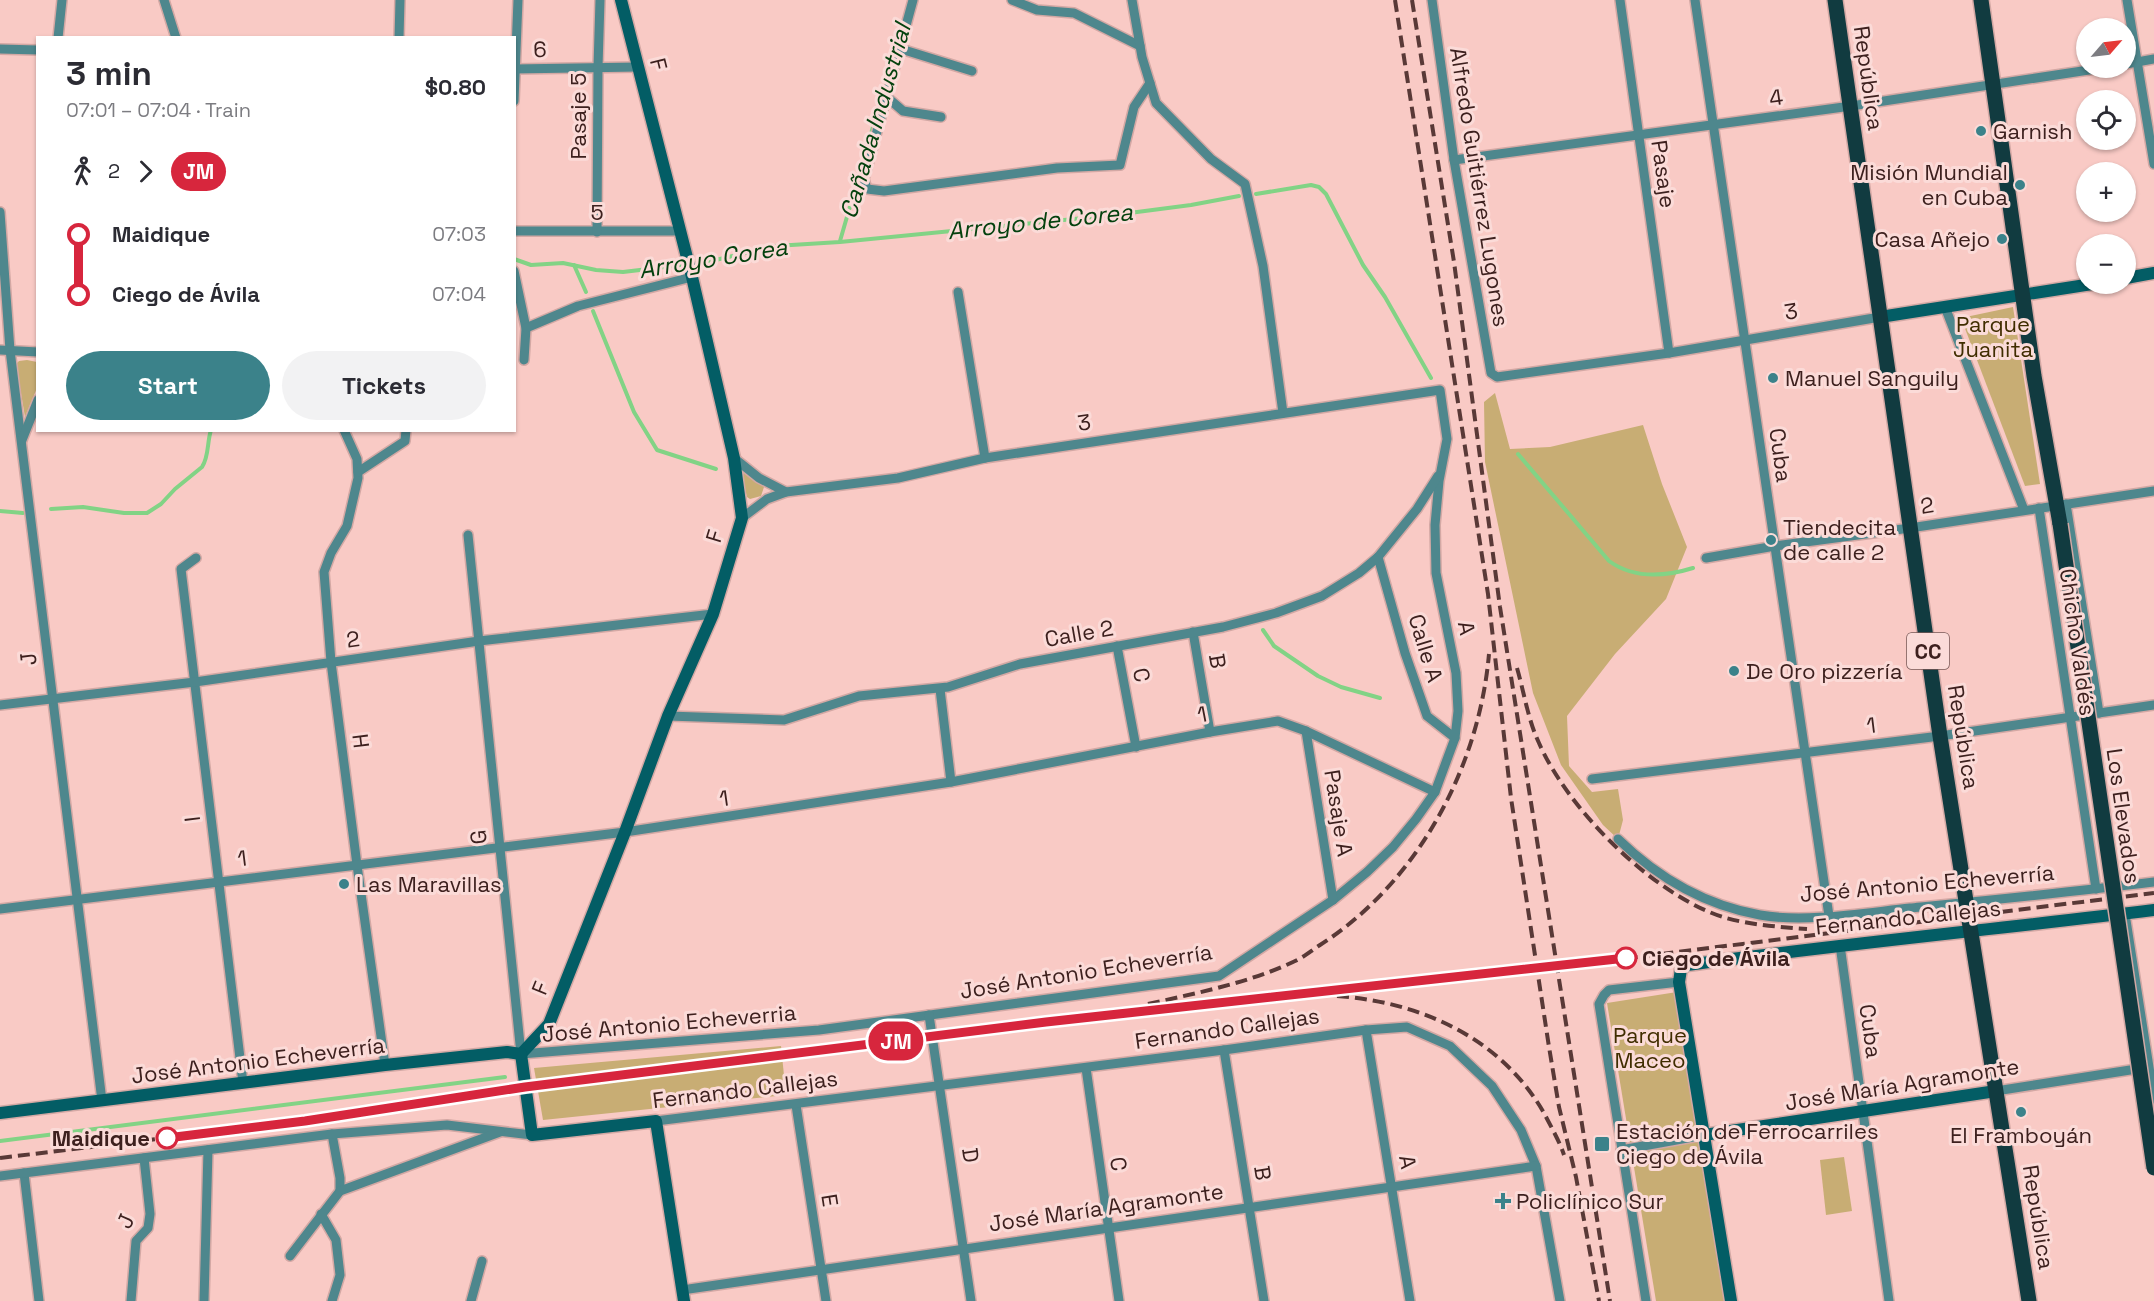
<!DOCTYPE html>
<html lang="en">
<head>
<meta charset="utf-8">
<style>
	body { margin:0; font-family:"Space Grotesk",sans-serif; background:#f2f2f3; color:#2b2b33; height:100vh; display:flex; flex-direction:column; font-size:22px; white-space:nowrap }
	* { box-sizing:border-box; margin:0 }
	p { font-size:20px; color:#7c7c81 }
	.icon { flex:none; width:33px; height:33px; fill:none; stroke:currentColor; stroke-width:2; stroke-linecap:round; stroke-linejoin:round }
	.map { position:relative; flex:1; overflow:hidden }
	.sheet { position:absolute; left:36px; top:36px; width:480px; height:396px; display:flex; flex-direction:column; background:#fff; border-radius:0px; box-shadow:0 2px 4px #0004 }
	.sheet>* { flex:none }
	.badge { padding:0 12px; border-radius:20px; font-size:21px; line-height:39px }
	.needle { width:39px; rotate:62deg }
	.tools { position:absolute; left:2076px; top:18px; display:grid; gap:12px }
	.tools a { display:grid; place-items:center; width:60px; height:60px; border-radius:50%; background:#fff; box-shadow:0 2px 4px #0004; font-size:30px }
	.map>.badge { position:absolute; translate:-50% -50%; box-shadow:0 0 0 3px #fff }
	.legs { display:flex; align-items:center; gap:9px; height:66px; padding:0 30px; font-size:20px }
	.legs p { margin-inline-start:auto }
	.summary { display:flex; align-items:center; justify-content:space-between; height:102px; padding:0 30px }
	h1 { font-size:33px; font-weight:700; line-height:45px }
	.button { display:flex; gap:12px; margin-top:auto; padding:12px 30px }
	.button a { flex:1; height:69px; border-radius:36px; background:#3b828a; color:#fff; font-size:24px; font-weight:700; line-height:69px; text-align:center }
	.button a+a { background:#f2f2f3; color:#2b2b33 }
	ul { padding:0 30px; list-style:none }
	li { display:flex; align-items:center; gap:21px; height:60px; font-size:22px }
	li i { display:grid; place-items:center; width:9px; height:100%; margin:0 8px; background:currentColor }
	li i::after { content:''; width:15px; height:15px; margin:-8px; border:4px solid; border-radius:50%; background:#fff }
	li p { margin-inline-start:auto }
	li:first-child i { background:linear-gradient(#0000 50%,currentColor 0) }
	li:last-child i { background:linear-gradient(currentColor 50%,#0000 0) }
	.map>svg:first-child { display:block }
</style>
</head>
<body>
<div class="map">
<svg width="2154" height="1301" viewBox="0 0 2154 1301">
	<rect width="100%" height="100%" fill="#f9cac5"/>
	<g fill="#c8ad74">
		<path d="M 2013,307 L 2040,484 L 2025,486 L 1961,318 Z"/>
		<path d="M 27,360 L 37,362 L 37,388 L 25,417 L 16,364 L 19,361 Z"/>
		<path d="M 1495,393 L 1510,449 L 1550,447 L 1643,425 L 1662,484 L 1687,547 L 1666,599 L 1615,654 L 1567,716 L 1569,766 L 1592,792 L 1618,789 L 1623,820 L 1618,839 L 1603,825 L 1561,765 L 1533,693 L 1485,462 L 1484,402 Z"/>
		<path d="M 744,472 L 763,484 L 764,487 L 761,496 L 750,499 L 747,497 L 742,477 Z"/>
		<path d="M 1677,992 L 1727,1301 L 1656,1301 L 1607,1003 Z"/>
		<path d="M 781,1046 L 786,1095 L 543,1120 L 534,1068 Z"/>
		<path d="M 1844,1157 L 1852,1211 L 1826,1215 L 1820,1160 Z"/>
	</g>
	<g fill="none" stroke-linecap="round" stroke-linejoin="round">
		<g stroke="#82d385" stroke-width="4">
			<path d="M 1256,194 L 1311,185 L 1319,187 L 1326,194 L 1363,265 L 1385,297 L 1431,378"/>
			<path d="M 840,241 L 881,99"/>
			<path d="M 514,259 L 531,265 L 563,263 L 596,270 L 623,272 L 707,262 L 775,246 L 840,242 L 1114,215 L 1191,205 L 1239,196"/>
			<path d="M 574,265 L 586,292"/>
			<path d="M 593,311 L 634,412 L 657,450 L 716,469"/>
			<path d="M 1518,454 L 1609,561 C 1634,579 1664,577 1693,568"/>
			<path d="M 51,509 L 83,507 L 124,513 L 147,513 L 161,504 L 175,489 L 202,467 C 209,457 207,442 211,430"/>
			<path d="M 0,511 L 23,513"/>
			<path d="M 1263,630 L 1274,646 L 1318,676 L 1341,687 L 1380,698"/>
			<path d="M 0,1141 L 505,1077"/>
		</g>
		<defs>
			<g id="street">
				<path d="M 164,0 L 176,38"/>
				<path d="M 913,0 L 864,179 L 867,189 L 884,191 L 1057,168 L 1120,165 L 1134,107 L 1150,83"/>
				<path d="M 1012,0 L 1037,10 L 1074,13 L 1140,46"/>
				<path d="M 1132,0 L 1142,57 L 1156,103 L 1211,159 L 1245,184 L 1263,266 L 1283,413"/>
				<path d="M 1432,0 L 1454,160 L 1491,373 L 1497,377 L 1669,353 L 1880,317"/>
				<path d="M 1620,0 L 1669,353"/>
				<path d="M 1695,0 L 1829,916"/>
				<path d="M 2127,0 L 2154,164"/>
				<path d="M 58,38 L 62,0"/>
				<path d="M 399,38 L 400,0"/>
				<path d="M 0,49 L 38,50"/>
				<path d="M 901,49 L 972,71"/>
				<path d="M 2126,64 L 2154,59"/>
				<path d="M 514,69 L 638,67"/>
				<path d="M 888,98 L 903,111 L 941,117"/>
				<path d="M 514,101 L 518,0"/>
				<path d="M 1454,160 L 1851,106 L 2102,68"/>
				<path d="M 0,212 L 10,350 L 102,1101"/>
				<path d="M 514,231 L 678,231"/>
				<path d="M 597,232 L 598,67 L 600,0"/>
				<path d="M 514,271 L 526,328 L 524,360"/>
				<path d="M 958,292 L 985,458"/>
				<path d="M 1945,307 L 2024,510"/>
				<path d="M 526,328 L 578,306 L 692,277"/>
				<path d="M 0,350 L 38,352"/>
				<path d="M 344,430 L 357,459 L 358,478 L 347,526 L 331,553 L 324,572 L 331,662 L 357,865 L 385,1065"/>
				<path d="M 22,440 L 38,400"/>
				<path d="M 734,458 L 759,478 L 786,492"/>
				<path d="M 358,472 L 405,441 L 406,430"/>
				<path d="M 2066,504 L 2099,713"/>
				<path d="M 2039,508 L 2096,889"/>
				<path d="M 468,535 L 521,1054 L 819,1030 L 1219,976 L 1333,900 L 1367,872 L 1393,847 L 1416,819 L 1435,792 L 1455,738 L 1458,711 L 1456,673 L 1436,573 L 1435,525 L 1439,481 L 1447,439 L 1440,390 L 985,458 L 898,478 L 786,492 L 767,499 L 742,518"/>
				<path d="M 1378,557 L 1405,653 L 1427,716 L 1455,738"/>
				<path d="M 196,558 L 181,569 L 243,1083"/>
				<path d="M 1706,558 L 1775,546 L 1910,528 L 2154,491"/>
				<path d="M 1193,632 L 1210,732"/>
				<path d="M 1117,646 L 1136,747"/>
				<path d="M 940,689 L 951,782"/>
				<path d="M 0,705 L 195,682 L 479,641 L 713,614"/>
				<path d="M 668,716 L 784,720 L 859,696 L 948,687 L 1020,664 L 1223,627 L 1276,613 L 1322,596 L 1359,573 L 1378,557 L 1417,509 L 1438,476"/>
				<path d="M 1306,731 L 1333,900"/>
				<path d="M 1592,779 L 1940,736 L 2154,705"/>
				<path d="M 1618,839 C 1658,878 1704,905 1760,915 C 1805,923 1863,913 1910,908 C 1991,900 2073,892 2154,882"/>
				<path d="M 0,909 L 625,832 L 951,782 L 1210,732 L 1278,721 L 1306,731 L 1435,792"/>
				<path d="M 2125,914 L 2154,1099"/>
				<path d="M 1840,945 L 1889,1301"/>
				<path d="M 929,1015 L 971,1301"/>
				<path d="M 1366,1030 L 1410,1301"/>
				<path d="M 1224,1050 L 1264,1301"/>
				<path d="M 1086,1068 L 1119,1301"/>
				<path d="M 1996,1091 L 2143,1068"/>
				<path d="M 796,1105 L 826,1301"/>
				<path d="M 656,1121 L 1224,1050 L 1366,1030 L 1407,1027 L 1450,1046 L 1492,1086 L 1521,1130 L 1536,1166 L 1560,1301"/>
				<path d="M 332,1134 L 340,1178 L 340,1191"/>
				<path d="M 1621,1150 L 1704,1135"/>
				<path d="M 24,1173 L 39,1301"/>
				<path d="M 0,1176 L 332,1134 L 447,1125 L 532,1135"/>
				<path d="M 321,1214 L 336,1240 L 340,1275 L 332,1301"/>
				<path d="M 290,1256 L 340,1191 L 500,1132"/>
				<path d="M 682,1290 L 1536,1166"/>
				<path d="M 131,1301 L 136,1241 L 148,1228 L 150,1214 L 144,1158"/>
				<path d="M 204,1301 L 208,1150"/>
				<path d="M 471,1301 L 482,1261"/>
				<path d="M 1646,1301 L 1599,1004 L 1604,995 L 1609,990 L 1679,982"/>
			</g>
			<g id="secondary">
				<path d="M 2126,278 L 2154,273"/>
				<path d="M 1880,317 L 2092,284"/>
				<path d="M 521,1054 L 549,1024 L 625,832 L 668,716 L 713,614 L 742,518 L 734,458 L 692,277 L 621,0"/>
				<path d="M 521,1054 L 532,1135 L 656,1121 L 684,1301"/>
				<path d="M 0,1113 L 385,1065 L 507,1052 L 521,1054"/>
				<path d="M 1704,1135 L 1996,1091"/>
				<path d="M 1731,1301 L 1679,982 L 1681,969 L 1687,965 C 1842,944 1998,929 2154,910"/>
			</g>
			<g id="primary">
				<path d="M 1835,0 L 1940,736 L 2029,1301"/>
				<path d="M 1981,0 L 2034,376 L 2060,524"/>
			</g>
		</defs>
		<use href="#street" stroke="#d3a8a4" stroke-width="12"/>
		<use href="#secondary" stroke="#d3a8a4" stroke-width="15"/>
		<use href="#primary" stroke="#d3a8a4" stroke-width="18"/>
		<use href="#street" stroke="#4e878d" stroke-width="9"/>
		<use href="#secondary" stroke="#035d65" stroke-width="12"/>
		<use href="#primary" stroke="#113b40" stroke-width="15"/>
		<g stroke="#593937" stroke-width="4" stroke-dasharray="12 6" stroke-linecap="butt">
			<path d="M 1395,0 L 1488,594 L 1511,798 L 1549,1047 L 1559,1107 L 1576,1177 L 1599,1301"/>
			<path d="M 1412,0 L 1454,262 L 1500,607 L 1610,1301"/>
			<path d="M 1517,668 C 1524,692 1528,720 1539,743 C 1568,810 1655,897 1726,918 C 1752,925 1780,927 1807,929"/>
			<path d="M 1337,996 C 1421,1002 1501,1038 1544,1113 C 1551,1127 1559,1140 1564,1155"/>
			<path d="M 1148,1004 C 1197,993 1248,983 1293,962 C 1303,958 1312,950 1320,945 C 1417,883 1479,768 1489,654"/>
			<path d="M 0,1158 L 305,1121 L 525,1087 L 1069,1020 L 1556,967 L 2154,893"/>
		</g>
		<defs>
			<path id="primary-bridge" d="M 2060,524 L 2154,1168"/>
		</defs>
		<use href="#primary-bridge" stroke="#d3a8a4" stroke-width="18" stroke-linecap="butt"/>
		<use href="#primary-bridge" stroke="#113b40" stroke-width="15"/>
	</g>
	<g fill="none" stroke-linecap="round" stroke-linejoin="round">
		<defs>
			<path id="line-1" d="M 167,1138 L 305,1121 L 525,1087 L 1046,1022 L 1626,958"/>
		</defs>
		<use href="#line-1" stroke="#fff" stroke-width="14"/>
		<use href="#line-1" stroke="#d7263d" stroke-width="9"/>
	</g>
	<g fill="#3b828a" stroke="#fbdbd8" stroke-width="2">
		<circle cx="1981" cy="131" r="6"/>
		<circle cx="2020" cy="185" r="6"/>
		<circle cx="2002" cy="239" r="6"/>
		<circle cx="1773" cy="378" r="6"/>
		<circle cx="1771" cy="540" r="6"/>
		<circle cx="1734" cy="671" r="6"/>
		<circle cx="344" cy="884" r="6"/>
		<circle cx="2021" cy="1112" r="6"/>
		<rect x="1594" y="1136" width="16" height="16" rx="3"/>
		<path d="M1500 1192h6v6h6v6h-6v6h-6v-6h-6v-6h6z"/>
	</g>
	<g fill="#fff" stroke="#d7263d" stroke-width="3">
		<circle cx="1626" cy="958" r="10"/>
		<circle cx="167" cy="1138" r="10"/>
	</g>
	<g text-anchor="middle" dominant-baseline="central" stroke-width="6" stroke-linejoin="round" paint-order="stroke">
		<rect fill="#fbdbd8" stroke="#765856" stroke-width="1.5" x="1907" y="633" width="42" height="36" rx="4.5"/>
		<g font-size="21" font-weight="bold" fill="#3d201e">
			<text x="1928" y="651">CC</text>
		</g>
		<g font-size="22" fill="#3d201e" stroke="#fbdbd8">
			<text transform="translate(540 49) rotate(-2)">6</text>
			<text transform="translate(659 64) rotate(76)">F</text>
			<text transform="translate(1869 78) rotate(82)">República</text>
			<text transform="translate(1776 97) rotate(-8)">4</text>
			<text transform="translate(578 116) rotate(-90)">Pasaje 5</text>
			<text transform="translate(1664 174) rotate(82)">Pasaje</text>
			<text transform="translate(1480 187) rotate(81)">Alfredo Guitiérrez Lugones</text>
			<text x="597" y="212">5</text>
			<text transform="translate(1791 311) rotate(-10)">3</text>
			<text transform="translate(1084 422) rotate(-9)">3</text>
			<text transform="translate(1781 455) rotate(82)">Cuba</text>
			<text transform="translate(1927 505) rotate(-9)">2</text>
			<text transform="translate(714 536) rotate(-73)">F</text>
			<text transform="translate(1467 628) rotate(79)">A</text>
			<text transform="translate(1079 633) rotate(-10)">Calle 2</text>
			<text transform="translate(353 639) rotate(-8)">2</text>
			<text transform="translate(2078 642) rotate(82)">Chicho Valdés</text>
			<text transform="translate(1426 648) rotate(73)">Calle A</text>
			<text transform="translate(28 659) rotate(-97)">J</text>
			<text transform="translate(1218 661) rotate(80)">B</text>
			<text transform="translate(1142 675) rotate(79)">C</text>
			<text transform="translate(1202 714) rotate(-11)">1</text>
			<text transform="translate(1871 725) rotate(-7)">1</text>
			<text transform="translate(1964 737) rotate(81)">República</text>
			<text transform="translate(361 741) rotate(83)">H</text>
			<text transform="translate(724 798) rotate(-8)">1</text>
			<text transform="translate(1339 813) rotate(81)">Pasaje A</text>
			<text transform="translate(2124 816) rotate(82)">Los Elevados</text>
			<text transform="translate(192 819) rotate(-97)">I</text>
			<text transform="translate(478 837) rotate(-96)">G</text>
			<text transform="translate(242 858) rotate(-7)">1</text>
			<text transform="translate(1927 883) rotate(-5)">José Antonio Echeverría</text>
			<text transform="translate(1908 917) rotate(-6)">Fernando Callejas</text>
			<text transform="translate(1086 971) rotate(-9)">José Antonio Echeverría</text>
			<text transform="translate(540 988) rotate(-68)">F</text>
			<text transform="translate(669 1023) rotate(-5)">José Antonio Echeverria</text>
			<text transform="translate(1227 1028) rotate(-8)">Fernando Callejas</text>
			<text transform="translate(1871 1031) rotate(82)">Cuba</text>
			<text transform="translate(258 1060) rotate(-7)">José Antonio Echeverría</text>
			<text transform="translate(1902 1084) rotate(-9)">José María Agramonte</text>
			<text transform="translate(745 1089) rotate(-7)">Fernando Callejas</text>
			<text transform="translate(971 1155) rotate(82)">D</text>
			<text transform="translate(1408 1162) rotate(80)">A</text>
			<text transform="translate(1119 1164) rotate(82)">C</text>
			<text transform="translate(1263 1173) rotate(81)">B</text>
			<text transform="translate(830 1200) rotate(81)">E</text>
			<text transform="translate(1106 1207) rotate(-8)">José María Agramonte</text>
			<text transform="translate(2039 1217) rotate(81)">República</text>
			<text transform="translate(125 1221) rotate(-66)">J</text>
		</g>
		<g font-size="22" fill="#3d201e" stroke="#fbdbd8" text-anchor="start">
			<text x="1993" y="131">Garnish</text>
			<text x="2008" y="172" text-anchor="end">Misión Mundial<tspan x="2008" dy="25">en Cuba</tspan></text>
			<text x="1990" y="239" text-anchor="end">Casa Añejo</text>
			<text x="1785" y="378">Manuel Sanguily</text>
			<text x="1783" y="527">Tiendecita<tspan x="1783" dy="25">de calle 2</tspan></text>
			<text x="1746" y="671">De Oro pizzería</text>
			<text x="356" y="884">Las Maravillas</text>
			<text x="1616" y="1131">Estación de Ferrocarriles<tspan x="1616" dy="25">Ciego de Ávila</tspan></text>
			<text x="2021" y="1135" text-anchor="middle">El Framboyán</text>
			<text x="1516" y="1201">Policlínico Sur</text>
		</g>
		<g font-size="22" fill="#402d00" stroke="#fbdbd8">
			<text x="1993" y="324">Parque<tspan x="1993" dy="25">Juanita</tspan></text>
			<text x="1650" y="1035">Parque<tspan x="1650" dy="25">Maceo</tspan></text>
		</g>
		<g font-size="22" font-weight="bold" fill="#3d201e" stroke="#fbdbd8" text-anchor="start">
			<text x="1642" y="958">Ciego de Ávila</text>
			<text x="150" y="1138" text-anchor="end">Maidique</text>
		</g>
		<g font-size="24" font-style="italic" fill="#04410e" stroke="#fbdbd8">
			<text transform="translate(875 121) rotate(-74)">Cañada Industrial</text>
			<text transform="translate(1040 221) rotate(-6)">Arroyo de Corea</text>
			<text transform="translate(713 258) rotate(-9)">Arroyo Corea</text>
		</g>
	</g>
</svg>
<div class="tools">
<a><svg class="needle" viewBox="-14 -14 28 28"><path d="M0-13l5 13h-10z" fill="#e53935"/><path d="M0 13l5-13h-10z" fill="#7c7c81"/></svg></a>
<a><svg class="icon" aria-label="locate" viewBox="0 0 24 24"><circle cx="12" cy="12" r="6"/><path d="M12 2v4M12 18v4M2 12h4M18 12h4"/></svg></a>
<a>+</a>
<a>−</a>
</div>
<b class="badge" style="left:896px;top:1041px;background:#d7263d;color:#fff">JM</b>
<section class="sheet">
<div class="summary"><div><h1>3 min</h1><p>07:01 – 07:04 · Train</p></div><b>$0.80</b></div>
<div class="legs"><svg class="icon" aria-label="walk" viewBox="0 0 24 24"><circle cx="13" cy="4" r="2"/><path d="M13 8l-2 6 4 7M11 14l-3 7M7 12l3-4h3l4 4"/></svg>2<svg class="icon" aria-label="forward" viewBox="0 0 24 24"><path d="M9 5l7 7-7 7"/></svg><b class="badge" style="background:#d7263d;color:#fff">JM</b></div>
<ul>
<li><i style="color:#d7263d"></i><b>Maidique</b><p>07:03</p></li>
<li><i style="color:#d7263d"></i><b>Ciego de Ávila</b><p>07:04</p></li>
</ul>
<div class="button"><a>Start</a><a>Tickets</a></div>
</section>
</div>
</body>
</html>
